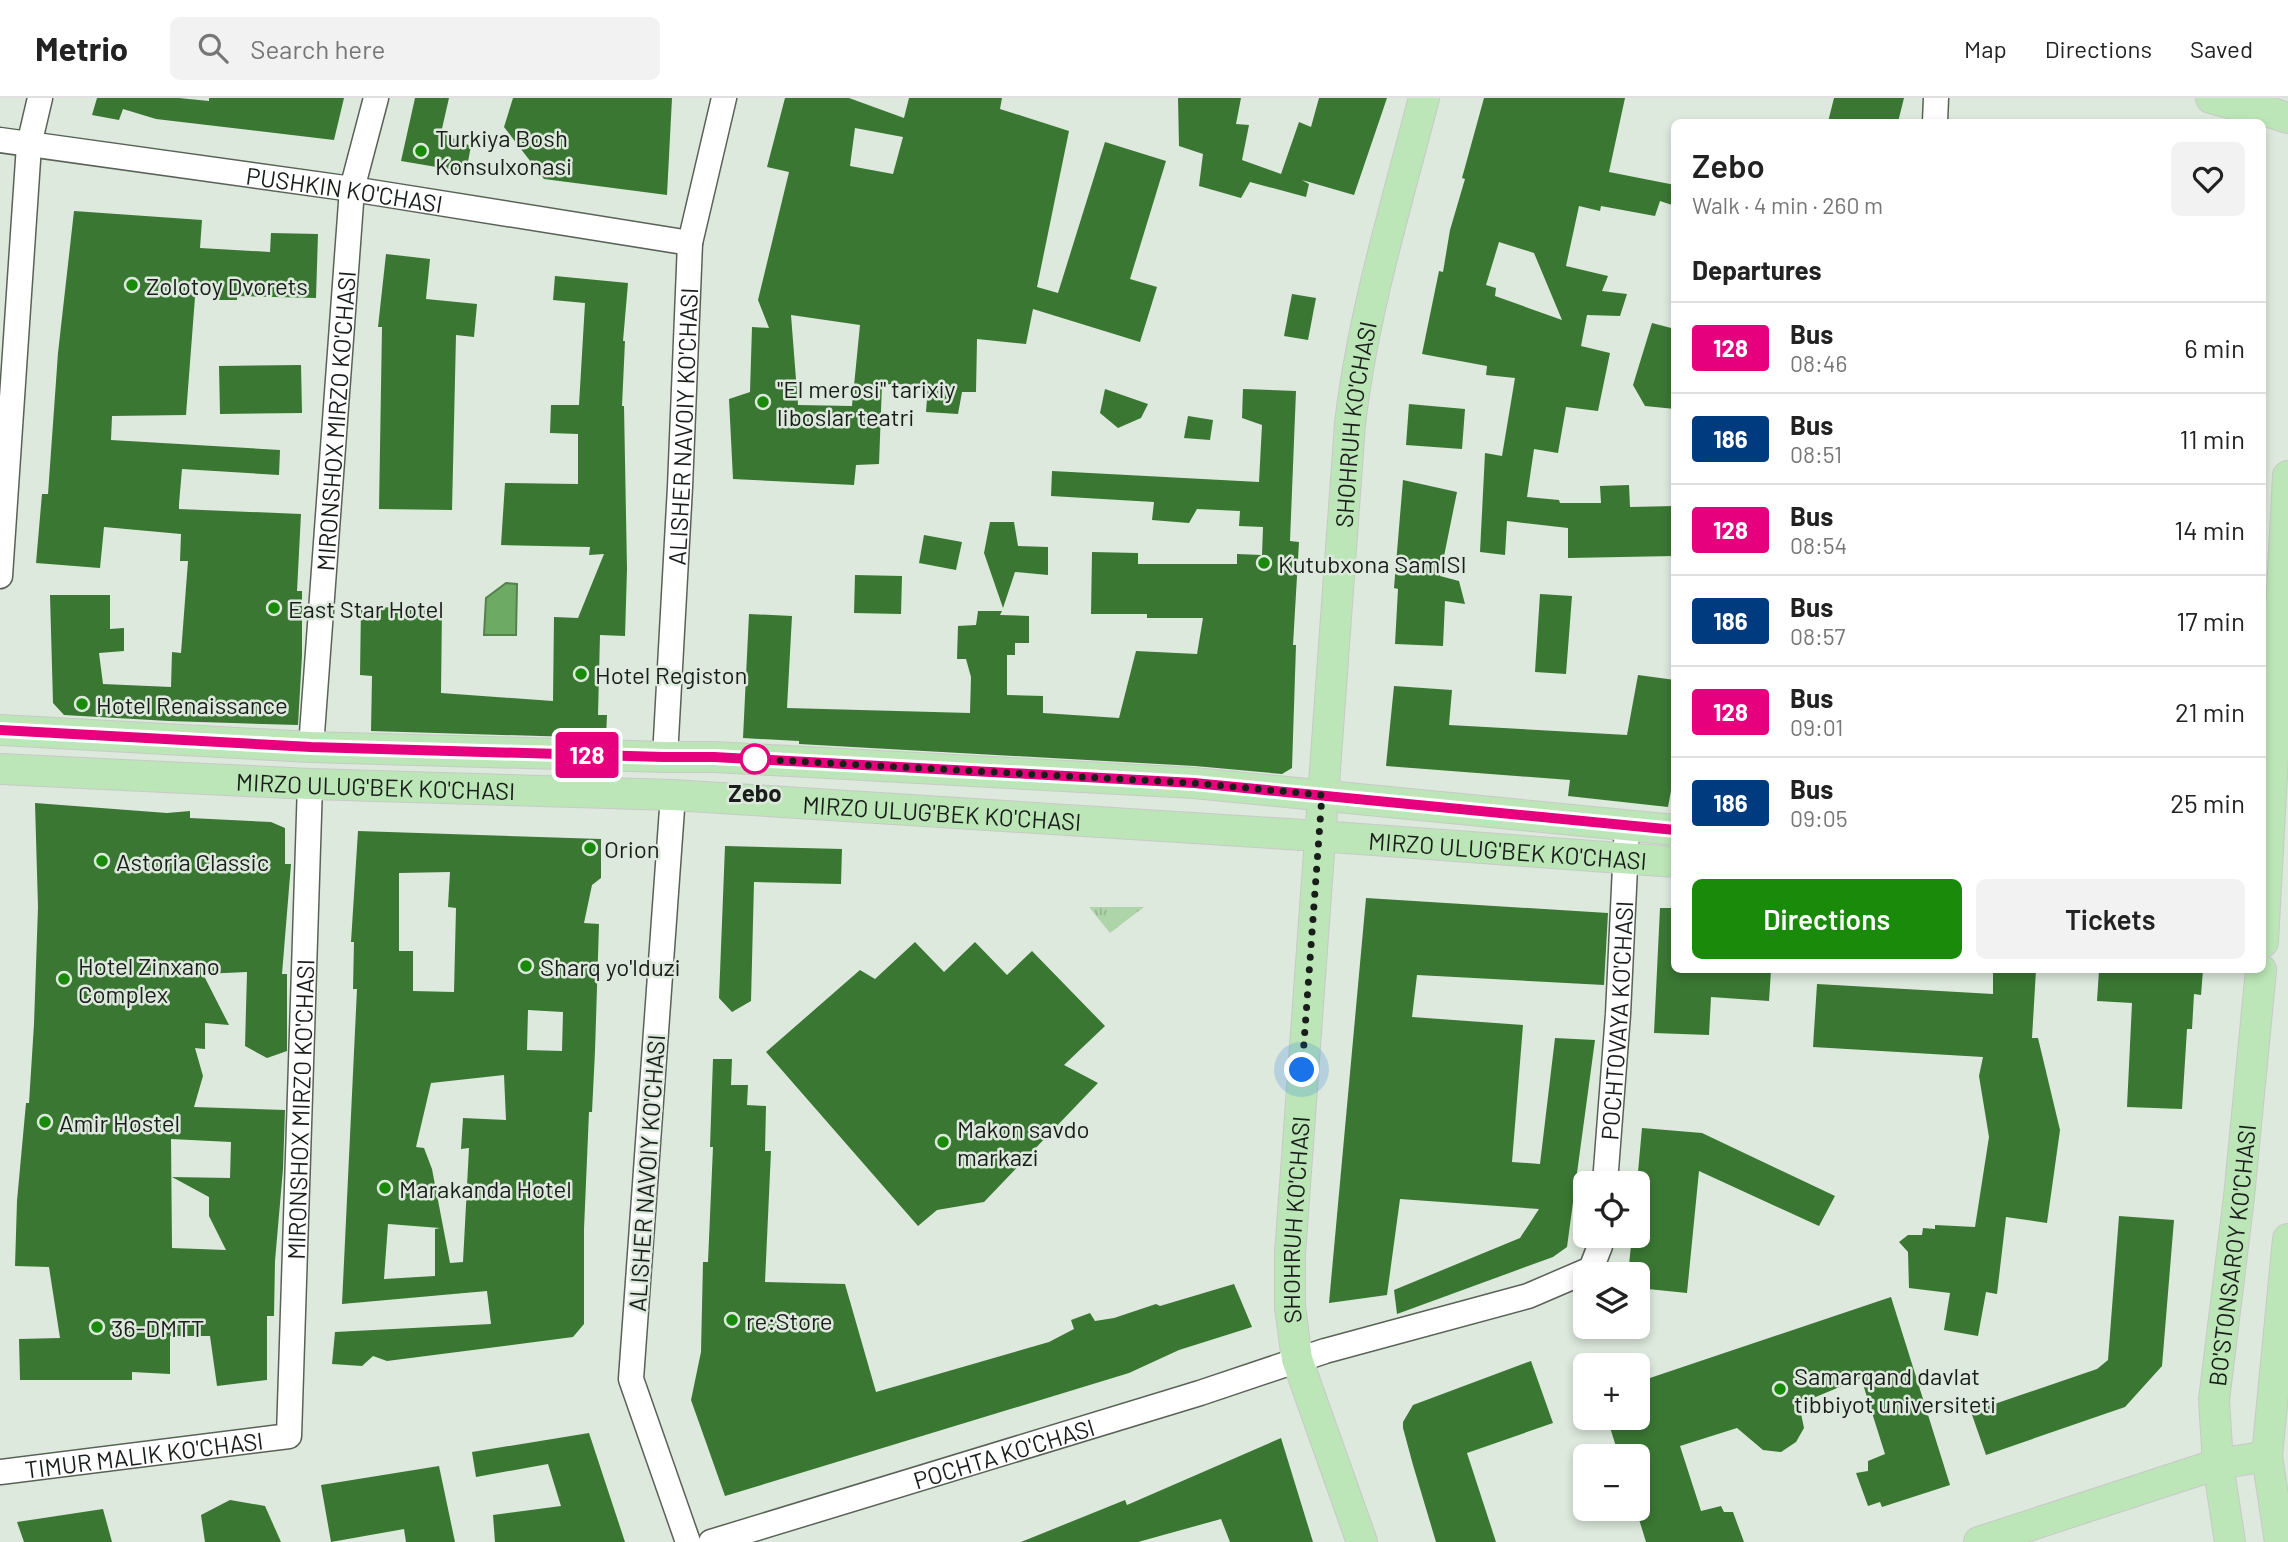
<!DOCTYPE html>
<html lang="en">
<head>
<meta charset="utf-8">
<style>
	body { margin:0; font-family:Barlow,sans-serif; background:#f2f2f2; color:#222; height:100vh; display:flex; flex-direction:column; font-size:26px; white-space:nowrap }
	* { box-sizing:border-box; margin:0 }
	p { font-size:23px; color:#767676 }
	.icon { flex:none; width:38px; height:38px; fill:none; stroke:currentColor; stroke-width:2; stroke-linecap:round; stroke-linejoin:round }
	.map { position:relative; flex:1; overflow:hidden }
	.side { position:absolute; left:1671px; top:21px; width:595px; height:854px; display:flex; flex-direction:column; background:#fff; border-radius:10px; box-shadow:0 4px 10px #0003 }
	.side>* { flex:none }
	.badge { padding:0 14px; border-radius:5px; font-size:24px; line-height:46px }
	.buttons { position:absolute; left:1573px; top:1073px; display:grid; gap:14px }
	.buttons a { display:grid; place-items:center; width:77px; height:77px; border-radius:10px; background:#fff; box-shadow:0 4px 10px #0003; font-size:35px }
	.you { position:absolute; width:35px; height:35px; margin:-18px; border:5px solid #fff; border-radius:50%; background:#1a73e8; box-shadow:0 0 0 10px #1a73e833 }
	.map>.badge { position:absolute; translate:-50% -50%; box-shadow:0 0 0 4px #fff }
	h2 { padding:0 21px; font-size:26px; line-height:63px }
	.round { display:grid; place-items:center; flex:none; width:74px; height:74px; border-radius:10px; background:#f2f2f2 }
	.head { display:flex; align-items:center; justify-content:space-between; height:119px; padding:0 21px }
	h1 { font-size:33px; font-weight:600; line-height:52px }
	.action { display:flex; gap:14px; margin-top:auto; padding:14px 21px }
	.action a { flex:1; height:80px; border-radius:10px; background:#198a0a; color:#fff; font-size:28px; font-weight:600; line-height:80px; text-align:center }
	.action a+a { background:#f2f2f2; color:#222 }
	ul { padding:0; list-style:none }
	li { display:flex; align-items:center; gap:21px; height:91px; padding:0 21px; border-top:2px solid #e0e0e0 }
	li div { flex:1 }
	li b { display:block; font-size:26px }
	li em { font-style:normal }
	li .badge { min-width:77px; font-weight:700; text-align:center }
	header { display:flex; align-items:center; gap:42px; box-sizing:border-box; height:98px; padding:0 35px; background:#fff; border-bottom:2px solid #e0e0e0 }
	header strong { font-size:33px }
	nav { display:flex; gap:38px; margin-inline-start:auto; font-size:24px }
	.search { width:490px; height:63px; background:#f2f2f2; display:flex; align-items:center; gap:18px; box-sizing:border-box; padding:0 24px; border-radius:10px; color:#767676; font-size:26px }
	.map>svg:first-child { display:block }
</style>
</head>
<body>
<header>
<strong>Metrio</strong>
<div class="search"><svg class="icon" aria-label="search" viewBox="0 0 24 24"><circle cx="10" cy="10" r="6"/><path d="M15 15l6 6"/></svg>Search here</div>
<nav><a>Map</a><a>Directions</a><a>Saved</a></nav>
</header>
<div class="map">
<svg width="2288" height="1444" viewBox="0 0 2288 1444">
	<defs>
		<pattern id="grass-tufts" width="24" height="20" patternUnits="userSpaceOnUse" patternTransform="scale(1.75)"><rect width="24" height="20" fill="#aed5a9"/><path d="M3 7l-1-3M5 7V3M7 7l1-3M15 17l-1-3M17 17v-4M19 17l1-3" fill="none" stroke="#95b691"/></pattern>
	</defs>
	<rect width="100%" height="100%" fill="#dde9dc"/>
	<path fill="url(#grass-tufts)" d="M 1089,809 L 1144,809 L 1110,835 Z"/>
	<path fill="#6dab65" stroke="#54814e" stroke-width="2" d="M 506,485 L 517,486 L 516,537 L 484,537 L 486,500 Z"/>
	<g fill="#3a7733" fill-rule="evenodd">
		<path d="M 97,0 L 179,0 L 209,3 L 209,0 L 344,0 L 334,42 L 156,21 L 123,11 L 119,22 L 92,17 Z"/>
		<path d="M 415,0 L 449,0 L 441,35 L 471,48 L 466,74 L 401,63 Z"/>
		<path d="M 513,0 L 672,0 L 667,97 L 544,81 L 504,29 Z"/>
		<path d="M 785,0 L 849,0 L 904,20 L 909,0 L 1002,0 L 1000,11 L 1069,33 L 1037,189 L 1058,195 L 1105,44 L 1166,63 L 1130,181 L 1157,189 L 1140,244 L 1033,211 L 1026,246 L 977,241 L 976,294 L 962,294 L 958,316 L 926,314 L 928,287 L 882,286 L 879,366 L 856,367 L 854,387 L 733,381 L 729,301 L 750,294 L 752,229 L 769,230 L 758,202 L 789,74 L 767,69 ZM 855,30 L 903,39 L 893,76 L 850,68 ZM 791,217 L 860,227 L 852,308 L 798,307 Z"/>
		<path d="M 1178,0 L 1241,0 L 1236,26 L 1249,27 L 1242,62 L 1281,76 L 1299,24 L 1311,29 L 1319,0 L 1387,0 L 1354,97 L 1302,82 L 1309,86 L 1306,99 L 1250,84 L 1241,100 L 1199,88 L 1203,56 L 1179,48 Z"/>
		<path d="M 1484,0 L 1625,0 L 1609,74 L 1675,87 L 1675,108 L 1660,103 L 1655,118 L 1601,108 L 1600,113 L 1579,108 L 1566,168 L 1608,178 L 1602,193 L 1627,196 L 1620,218 L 1587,217 L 1581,248 L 1610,255 L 1598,313 L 1566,309 L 1558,355 L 1534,351 L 1527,399 L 1559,402 L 1560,405 L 1601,405 L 1600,388 L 1629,387 L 1630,409 L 1675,408 L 1675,458 L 1568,460 L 1568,430 L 1507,423 L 1505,457 L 1480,454 L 1485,355 L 1502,358 L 1515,280 L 1486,277 L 1487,268 L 1422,256 L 1439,173 L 1443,174 L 1450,132 L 1465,81 L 1462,80 ZM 1499,144 L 1534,155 L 1562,222 L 1495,198 L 1496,190 L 1486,187 Z"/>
		<path d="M 1834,0 L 1904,0 L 1898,24 L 1828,24 Z"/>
		<path d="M 74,113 L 202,122 L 200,150 L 270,154 L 271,135 L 318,136 L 316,200 L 237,198 L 237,202 L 219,202 L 218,186 L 196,186 L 186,317 L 112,318 L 111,342 L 280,352 L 279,377 L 182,371 L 179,406 L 179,411 L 301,416 L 297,493 L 302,493 L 302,558 L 298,627 L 169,623 L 64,617 L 53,605 L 50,497 L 110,497 L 110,531 L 124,530 L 124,553 L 99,555 L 103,586 L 171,589 L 172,554 L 181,555 L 188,463 L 180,463 L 181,436 L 104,429 L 100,470 L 36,465 L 42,396 L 48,396 L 58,255 Z"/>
		<path d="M 386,156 L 430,161 L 426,201 L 477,206 L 474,239 L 456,237 L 452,412 L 379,411 L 382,229 L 378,229 Z"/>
		<path d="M 555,178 L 628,185 L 623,243 L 625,243 L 622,308 L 624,308 L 627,471 L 625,538 L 600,537 L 598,617 L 607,617 L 606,640 L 371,633 L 372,578 L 360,577 L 361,509 L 442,510 L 441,595 L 553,603 L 554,519 L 578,520 L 604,456 L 589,457 L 590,449 L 501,447 L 505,385 L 578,386 L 578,336 L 550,335 L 551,307 L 579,307 L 585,205 L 553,202 Z"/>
		<path d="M 1292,196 L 1316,200 L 1308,242 L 1284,238 Z"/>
		<path d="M 1652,225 L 1675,231 L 1675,311 L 1645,308 L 1633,287 Z"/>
		<path d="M 301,267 L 302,315 L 220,316 L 219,268 Z"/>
		<path d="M 1105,291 L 1148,306 L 1141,320 L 1118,330 L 1100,315 Z"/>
		<path d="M 1243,291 L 1296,293 L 1290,443 L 1299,444 L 1293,547 L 1296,547 L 1292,670 L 1282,676 L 1195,668 L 799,646 L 799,643 L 743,640 L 749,516 L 792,518 L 787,610 L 970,615 L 971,579 L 966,561 L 957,561 L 958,528 L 976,527 L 978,513 L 1002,513 L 1000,517 L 1029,518 L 1029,545 L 1015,545 L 1015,557 L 1007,557 L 1007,597 L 1043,598 L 1043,615 L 1119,620 L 1136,553 L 1197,556 L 1203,520 L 1147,520 L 1147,516 L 1091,516 L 1092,454 L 1138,455 L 1138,466 L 1237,466 L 1237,456 L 1262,457 L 1263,429 L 1239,428 L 1240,413 L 1197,411 L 1189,425 L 1152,422 L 1154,404 L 1051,398 L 1052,373 L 1259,384 L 1262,327 L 1242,320 Z"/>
		<path d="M 1409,306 L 1465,311 L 1462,351 L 1406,347 Z"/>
		<path d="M 1188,318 L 1213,322 L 1210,342 L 1184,340 Z"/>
		<path d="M 1403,382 L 1457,394 L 1440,478 L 1459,483 L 1465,506 L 1445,503 L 1443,548 L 1395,546 L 1398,491 L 1394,490 Z"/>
		<path d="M 990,424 L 1014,424 L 1018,448 L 1048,449 L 1048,477 L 1015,474 L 1003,510 L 984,455 Z"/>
		<path d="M 924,437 L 962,444 L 956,472 L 919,465 Z"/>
		<path d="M 855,477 L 902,478 L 901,516 L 854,515 Z"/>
		<path d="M 1540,496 L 1572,498 L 1566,576 L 1535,574 Z"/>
		<path d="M 1638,577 L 1675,582 L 1675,671 L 1668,709 L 1568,698 L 1570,682 L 1386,668 L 1394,588 L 1452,592 L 1449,627 L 1627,637 Z"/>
		<path d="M 35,705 L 167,715 L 190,713 L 190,720 L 271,724 L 285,730 L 285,766 L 291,766 L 282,876 L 287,876 L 287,953 L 267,960 L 245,948 L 247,874 L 203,876 L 229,927 L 205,925 L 205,951 L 195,950 L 203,978 L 194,1009 L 285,1012 L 283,1071 L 275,1163 L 274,1218 L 267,1218 L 267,1282 L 217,1288 L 210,1238 L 170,1238 L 170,1276 L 132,1274 L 132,1282 L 20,1282 L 19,1241 L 60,1240 L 49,1169 L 15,1168 L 17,1103 L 26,1005 L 29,1005 L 34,926 L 38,809 ZM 171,1041 L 231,1044 L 230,1080 L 172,1079 L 209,1099 L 209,1118 L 226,1152 L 172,1150 Z"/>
		<path d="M 358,733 L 601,741 L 601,780 L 592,787 L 584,825 L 599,826 L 595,953 L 592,1014 L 589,1014 L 584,1131 L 584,1226 L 573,1239 L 387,1263 L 373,1258 L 362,1268 L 332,1266 L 335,1234 L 491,1226 L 487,1193 L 342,1206 L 357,891 L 353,891 L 354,844 L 351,844 ZM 450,774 L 448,809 L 456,810 L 454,894 L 413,893 L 413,853 L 399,853 L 399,775 ZM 528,912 L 563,914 L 562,953 L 527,952 ZM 504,977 L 506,1022 L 463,1020 L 461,1051 L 469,1050 L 463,1164 L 450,1165 L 432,1071 L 424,1050 L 416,1049 L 431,985 ZM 388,1126 L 440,1130 L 435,1131 L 435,1178 L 384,1181 Z"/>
		<path d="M 725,748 L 842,751 L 841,786 L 754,784 L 751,903 L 732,914 L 719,900 Z"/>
		<path d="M 1366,800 L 1608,815 L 1604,887 L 1417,877 L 1412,919 L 1523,927 L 1512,1064 L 1540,1066 L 1555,940 L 1595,942 L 1567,1149 L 1553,1159 L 1397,1216 L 1394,1192 L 1520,1140 L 1539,1111 L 1400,1101 L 1387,1197 L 1329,1205 Z"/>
		<path d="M 1660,810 L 1675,810 L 1675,872 L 1771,872 L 1769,903 L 1711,899 L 1709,937 L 1654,935 Z"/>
		<path d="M 915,844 L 944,874 L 975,844 L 1007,877 L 1032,853 L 1105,928 L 1064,967 L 1098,985 L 984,1104 L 937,1112 L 918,1128 L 766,954 L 860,872 L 875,881 Z"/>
		<path d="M 1993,872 L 2036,872 L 2032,940 L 2038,940 L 2060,1032 L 2047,1125 L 2006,1119 L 1997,1196 L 1986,1194 L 1978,1238 L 1944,1232 L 1950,1195 L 1909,1190 L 1908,1154 L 1899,1144 L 1908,1137 L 1922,1137 L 1923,1130 L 1935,1131 L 1935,1127 L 1975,1129 L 1989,1039 L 1979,978 L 1983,959 L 1813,949 L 1817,886 L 1993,896 Z"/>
		<path d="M 2099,872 L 2203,872 L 2201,897 L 2194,896 L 2192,931 L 2187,931 L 2182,1011 L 2127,1009 L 2132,905 L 2097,903 Z"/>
		<path d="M 713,961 L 732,961 L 731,987 L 748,987 L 747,1007 L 766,1008 L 765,1053 L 771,1053 L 765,1184 L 845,1186 L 876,1294 L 1049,1244 L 1074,1231 L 1071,1222 L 1090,1215 L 1095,1223 L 1114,1220 L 1156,1206 L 1160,1208 L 1234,1186 L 1252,1229 L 1179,1252 L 1129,1275 L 725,1398 L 691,1302 L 701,1254 L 703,1164 L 708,1164 L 713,1049 L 710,1049 Z"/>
		<path d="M 1642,1030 L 1702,1035 L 1835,1098 L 1819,1128 L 1699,1073 L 1687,1195 L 1638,1190 L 1638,1176 L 1628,1176 L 1632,1138 L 1638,1138 L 1637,1085 Z"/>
		<path d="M 2119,1118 L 2174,1122 L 2162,1268 L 2125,1309 L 1986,1357 L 1971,1314 L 2097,1271 L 2108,1262 Z"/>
		<path d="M 1891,1199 L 1950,1387 L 1882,1409 L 1880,1404 L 1868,1408 L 1856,1375 L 1868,1373 L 1868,1363 L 1885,1356 L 1861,1280 L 1799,1306 L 1804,1330 L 1796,1344 L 1781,1354 L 1763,1352 L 1737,1330 L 1680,1348 L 1701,1413 L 1721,1408 L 1724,1414 L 1733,1414 L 1744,1444 L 1646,1444 L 1638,1418 L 1638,1358 L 1619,1358 L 1607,1320 L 1638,1320 L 1638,1284 Z"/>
		<path d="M 1531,1263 L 1553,1325 L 1467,1355 L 1496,1444 L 1436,1444 L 1413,1367 L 1403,1330 L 1403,1324 L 1413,1307 Z"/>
		<path d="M 589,1335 L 625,1444 L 495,1444 L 493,1417 L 561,1408 L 548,1366 L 476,1379 L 472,1354 Z"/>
		<path d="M 1281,1340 L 1313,1444 L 1230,1444 L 1221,1421 L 1138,1444 L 1021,1444 L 1125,1402 L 1127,1407 Z"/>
		<path d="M 439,1368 L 455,1444 L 406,1444 L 404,1431 L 331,1444 L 321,1387 Z"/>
		<path d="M 230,1402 L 265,1408 L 281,1444 L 205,1444 L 201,1417 Z"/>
		<path d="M 103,1411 L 112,1444 L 24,1444 L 17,1424 Z"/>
	</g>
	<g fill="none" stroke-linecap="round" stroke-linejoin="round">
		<defs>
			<g id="minor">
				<path d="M 1935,24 L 1936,0"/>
				<path id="s1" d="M 0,42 L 352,91 L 690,145"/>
				<path d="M 0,478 L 29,47 L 40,0"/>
				<path id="s2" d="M 311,649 L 352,91 L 376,0"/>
				<path id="s3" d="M 665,659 L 680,389 L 690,145 L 724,0"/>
				<path d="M 673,697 L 631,1281 L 688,1444"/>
				<path id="s4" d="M 1605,1085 L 1618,916 L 1627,727"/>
				<path id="s5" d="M 0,1374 L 289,1338 L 310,686"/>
				<path id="s6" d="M 711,1444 L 1200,1295 L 1325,1253 L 1528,1198 L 1591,1171 L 1600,1148 L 1601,1138"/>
			</g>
			<g id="major">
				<path d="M 2211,0 L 2258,13 L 2266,13 L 2288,20"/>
				<path d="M 0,632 L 311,649 L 665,659 L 714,659 L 1194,685 L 1675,732"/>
				<path id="s7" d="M 0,671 L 310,686 L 673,697 L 1319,738 L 1675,764"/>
				<path d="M 2263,844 L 2288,378"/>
				<path id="s8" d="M 1362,1444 L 1297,1261 L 1290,1209 L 1290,1156 L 1350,326 C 1363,215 1396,108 1424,0"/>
				<path d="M 1979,1444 L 2218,1366 L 2267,1358"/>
				<path id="s9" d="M 2230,1444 L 2218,1366 L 2214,1302 L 2239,1099 L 2261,872"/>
				<path d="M 2280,1444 L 2267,1358 L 2288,1141"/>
			</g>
		</defs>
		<use href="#minor" stroke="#596257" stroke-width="27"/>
		<use href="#major" stroke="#c8c9c8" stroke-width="32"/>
		<use href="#minor" stroke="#fff" stroke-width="24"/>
		<use href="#major" stroke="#bce6b7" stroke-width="30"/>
	</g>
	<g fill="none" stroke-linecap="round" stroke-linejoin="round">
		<defs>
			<path id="line" d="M 0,632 L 311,649 L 664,659 L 714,659 L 1194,685 L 1675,732"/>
		</defs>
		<use href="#line" stroke="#fff" stroke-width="16"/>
		<use href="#line" stroke="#e6007e" stroke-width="10"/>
		<path stroke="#1a1e1a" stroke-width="7" stroke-dasharray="0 12.6" d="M 755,661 L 1194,685 L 1322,697 L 1302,972"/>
	</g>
	<g fill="#198a0a" stroke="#dde9dc" stroke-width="2.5">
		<circle cx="421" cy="53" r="7"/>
		<circle cx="132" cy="187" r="7"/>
		<circle cx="763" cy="304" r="7"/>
		<circle cx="1264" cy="465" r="7"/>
		<circle cx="274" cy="510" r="7"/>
		<circle cx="581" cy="576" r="7"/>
		<circle cx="82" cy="606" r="7"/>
		<circle cx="590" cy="750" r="7"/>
		<circle cx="102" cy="763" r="7"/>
		<circle cx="526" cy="868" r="7"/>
		<circle cx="64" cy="881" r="7"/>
		<circle cx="45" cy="1024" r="7"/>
		<circle cx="943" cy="1044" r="7"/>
		<circle cx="385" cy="1090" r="7"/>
		<circle cx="732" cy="1222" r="7"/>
		<circle cx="97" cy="1229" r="7"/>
		<circle cx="1780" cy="1291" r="7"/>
	</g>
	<circle fill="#fff" stroke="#e6007e" stroke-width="3.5" cx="755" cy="661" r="14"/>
	<g text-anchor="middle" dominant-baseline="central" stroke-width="5" stroke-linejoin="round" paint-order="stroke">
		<g font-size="24" fill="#1a1e1a" stroke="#dde9dc" text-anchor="start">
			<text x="435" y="39">Turkiya Bosh<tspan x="435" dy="28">Konsulxonasi</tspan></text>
			<text x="146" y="187">Zolotoy Dvorets</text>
			<text x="777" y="290">"El merosi" tarixiy<tspan x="777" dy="28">liboslar teatri</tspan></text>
			<text x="1278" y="465">Kutubxona SamISI</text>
			<text x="288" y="510">East Star Hotel</text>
			<text x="595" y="576">Hotel Registon</text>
			<text x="96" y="606">Hotel Renaissance</text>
			<text x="604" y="750">Orion</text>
			<text x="116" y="763">Astoria Classic</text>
			<text x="78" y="867">Hotel Zinxano<tspan x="78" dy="28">Complex</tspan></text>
			<text x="540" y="868">Sharq yo'lduzi</text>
			<text x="59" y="1024">Amir Hostel</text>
			<text x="957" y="1030">Makon savdo<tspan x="957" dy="28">markazi</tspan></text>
			<text x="399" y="1090">Marakanda Hotel</text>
			<text x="746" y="1222">re:Store</text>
			<text x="111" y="1229">36-DMTT</text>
			<text x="1794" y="1277">Samarqand davlat<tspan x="1794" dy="28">tibbiyot universiteti</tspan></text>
		</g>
		<g font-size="24" fill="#1a1e1a" stroke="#dde9dc">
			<text stroke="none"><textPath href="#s1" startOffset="348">PUSHKIN KO'CHASI</textPath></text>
			<text stroke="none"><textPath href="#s2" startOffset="327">MIRONSHOX MIRZO KO'CHASI</textPath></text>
			<text stroke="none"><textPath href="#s8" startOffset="1132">SHOHRUH KO'CHASI</textPath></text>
			<text stroke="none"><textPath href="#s3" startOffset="331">ALISHER NAVOIY KO'CHASI</textPath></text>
			<text stroke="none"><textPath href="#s7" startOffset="376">MIRZO ULUG'BEK KO'CHASI</textPath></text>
			<text stroke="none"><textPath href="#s7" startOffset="943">MIRZO ULUG'BEK KO'CHASI</textPath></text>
			<text stroke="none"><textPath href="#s7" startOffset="1510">MIRZO ULUG'BEK KO'CHASI</textPath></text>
			<text stroke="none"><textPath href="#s4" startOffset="163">POCHTOVAYA KO'CHASI</textPath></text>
			<text stroke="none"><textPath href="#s5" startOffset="618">MIRONSHOX MIRZO KO'CHASI</textPath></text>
			<text transform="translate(646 1075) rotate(-86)">ALISHER NAVOIY KO'CHASI</text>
			<text stroke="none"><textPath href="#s8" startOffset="334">SHOHRUH KO'CHASI</textPath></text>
			<text stroke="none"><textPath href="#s9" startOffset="289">BO'STONSAROY KO'CHASI</textPath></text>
			<text stroke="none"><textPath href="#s6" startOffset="306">POCHTA KO'CHASI</textPath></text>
			<text stroke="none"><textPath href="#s5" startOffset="145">TIMUR MALIK KO'CHASI</textPath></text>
		</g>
		<g font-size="24" font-weight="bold" fill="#1a1e1a" stroke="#dde9dc">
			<text x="755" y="694">Zebo</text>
		</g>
	</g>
</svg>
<div class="buttons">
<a><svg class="icon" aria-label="locate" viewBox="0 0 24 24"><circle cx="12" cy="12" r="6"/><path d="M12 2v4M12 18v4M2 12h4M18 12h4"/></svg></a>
<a><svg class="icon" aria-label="layers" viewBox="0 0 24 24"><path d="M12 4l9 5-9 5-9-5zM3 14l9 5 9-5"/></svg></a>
<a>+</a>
<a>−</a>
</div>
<div class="you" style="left:1302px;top:972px"></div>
<b class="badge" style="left:587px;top:657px;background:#e6007e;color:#fff">128</b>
<section class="side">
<div class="head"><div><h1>Zebo</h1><p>Walk · 4 min · 260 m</p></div><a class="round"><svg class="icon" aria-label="heart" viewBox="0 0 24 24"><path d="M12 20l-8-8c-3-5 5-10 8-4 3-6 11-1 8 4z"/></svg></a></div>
<h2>Departures</h2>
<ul>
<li><span class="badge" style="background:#e6007e;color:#fff">128</span><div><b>Bus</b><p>08:46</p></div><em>6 min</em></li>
<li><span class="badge" style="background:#003b80;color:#fff">186</span><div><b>Bus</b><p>08:51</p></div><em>11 min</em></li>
<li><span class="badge" style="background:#e6007e;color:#fff">128</span><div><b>Bus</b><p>08:54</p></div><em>14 min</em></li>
<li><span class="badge" style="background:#003b80;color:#fff">186</span><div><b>Bus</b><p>08:57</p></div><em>17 min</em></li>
<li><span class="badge" style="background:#e6007e;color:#fff">128</span><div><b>Bus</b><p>09:01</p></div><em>21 min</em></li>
<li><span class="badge" style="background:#003b80;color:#fff">186</span><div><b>Bus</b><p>09:05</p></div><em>25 min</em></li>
</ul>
<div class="action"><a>Directions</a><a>Tickets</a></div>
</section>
</div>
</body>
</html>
